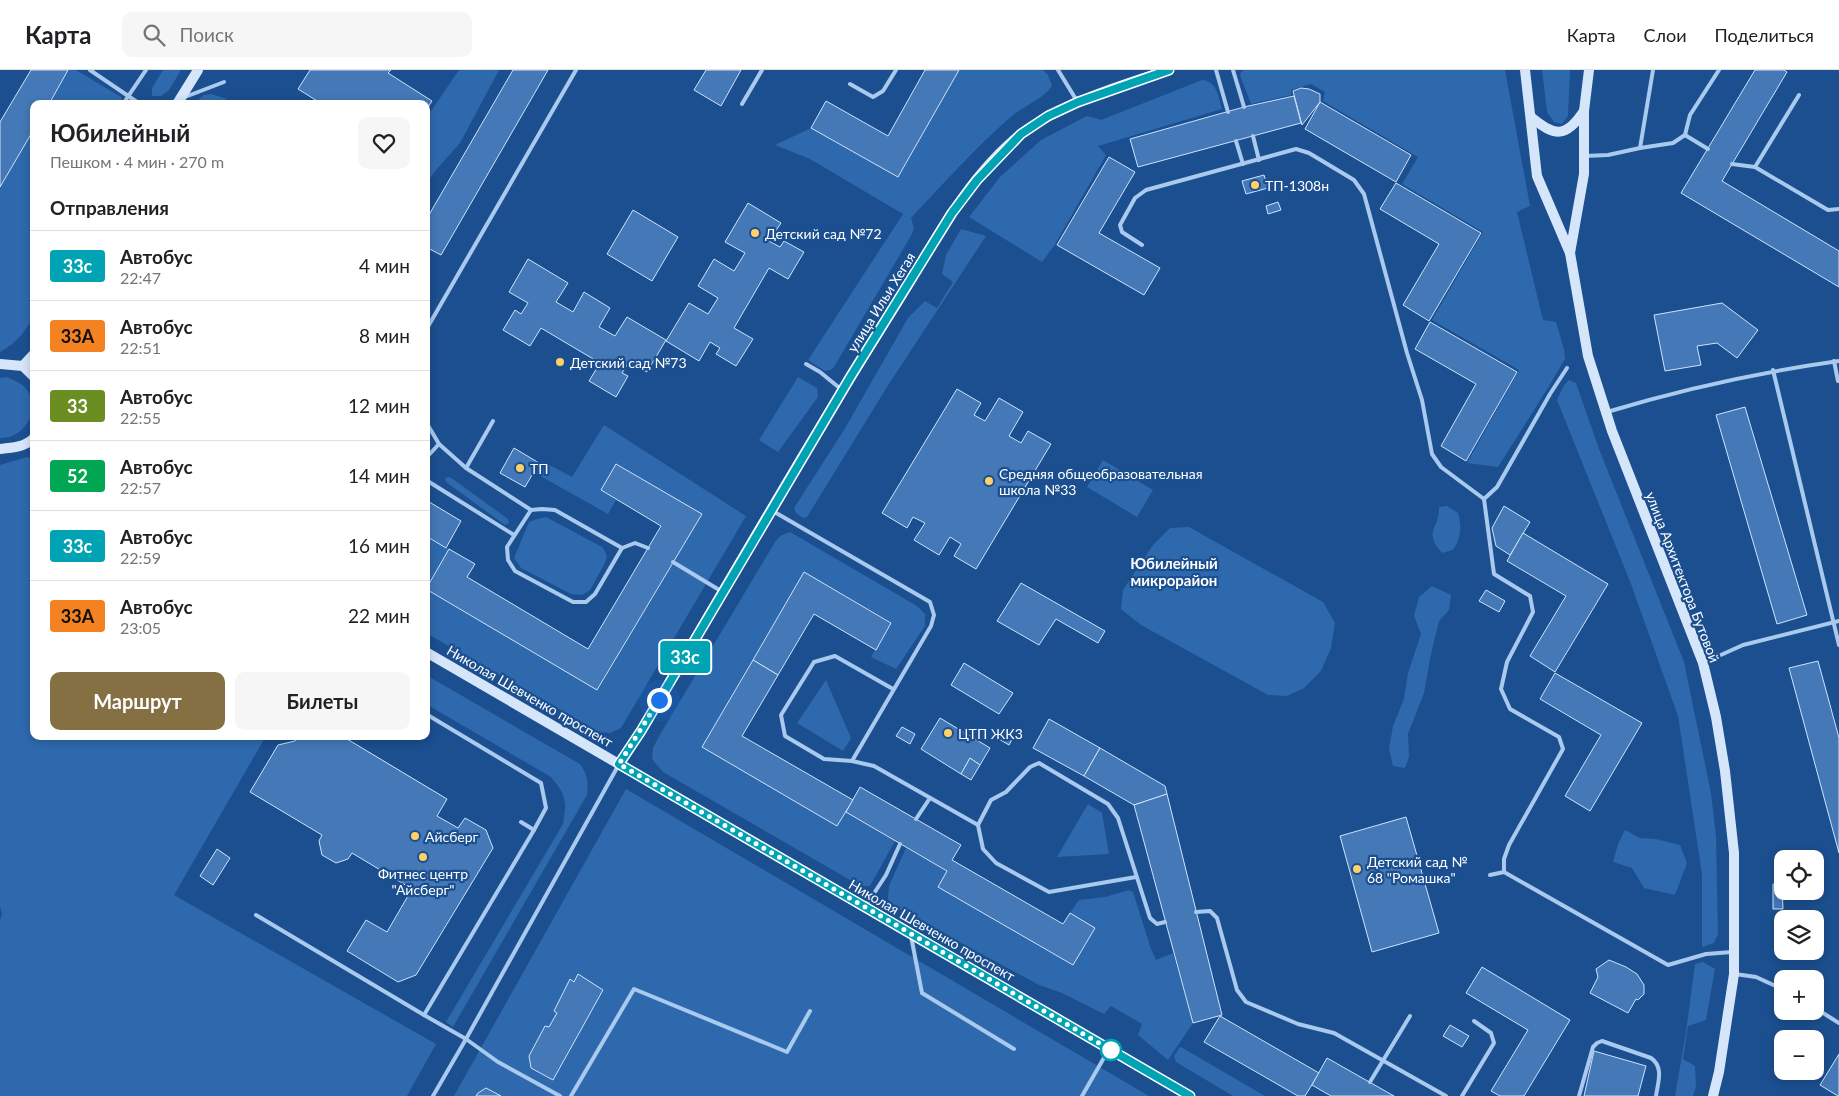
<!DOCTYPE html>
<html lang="ru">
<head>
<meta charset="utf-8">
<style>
	body { margin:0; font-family:Lato,sans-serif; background:#f6f6f6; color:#202124; height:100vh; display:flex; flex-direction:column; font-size:19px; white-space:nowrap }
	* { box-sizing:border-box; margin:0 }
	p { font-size:16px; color:#757577 }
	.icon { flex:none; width:28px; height:28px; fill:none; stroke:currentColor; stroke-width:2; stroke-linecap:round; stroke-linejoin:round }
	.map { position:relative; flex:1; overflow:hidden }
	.details { position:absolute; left:30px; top:30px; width:400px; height:640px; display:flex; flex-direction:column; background:#fff; border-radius:10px; box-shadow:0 2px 8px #0003 }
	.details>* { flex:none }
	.badge { padding:0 10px; border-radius:4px; font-size:18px; line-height:32px }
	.tools { position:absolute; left:1774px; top:780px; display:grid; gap:10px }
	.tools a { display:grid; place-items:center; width:50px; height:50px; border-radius:10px; background:#fff; box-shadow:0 2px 8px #0003; font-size:25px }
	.you { position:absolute; width:25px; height:25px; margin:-12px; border:4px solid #fff; border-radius:50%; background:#1a73e8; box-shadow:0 0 0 8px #1a73e833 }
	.map>.badge { position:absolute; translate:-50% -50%; box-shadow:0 0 0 2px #fff }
	h2 { padding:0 20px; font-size:19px; line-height:45px }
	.round { display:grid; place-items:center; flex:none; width:52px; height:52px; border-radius:10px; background:#f6f6f6 }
	.overview { display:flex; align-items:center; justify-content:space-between; height:85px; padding:0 20px }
	h1 { font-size:24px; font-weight:700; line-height:38px }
	.primary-button { display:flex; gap:10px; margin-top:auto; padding:10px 20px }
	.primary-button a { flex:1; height:58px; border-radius:10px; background:#847042; color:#fff; font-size:20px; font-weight:700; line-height:58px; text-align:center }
	.primary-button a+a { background:#f6f6f6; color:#202124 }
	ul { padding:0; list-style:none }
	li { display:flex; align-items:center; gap:15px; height:70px; padding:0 20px; border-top:1px solid #e0e0e0 }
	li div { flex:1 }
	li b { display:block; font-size:19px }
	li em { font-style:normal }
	li .badge { min-width:55px; font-weight:700; text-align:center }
	header { display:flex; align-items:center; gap:30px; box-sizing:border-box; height:70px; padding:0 25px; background:#fff; border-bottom:1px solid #e0e0e0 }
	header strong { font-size:24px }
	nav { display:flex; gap:28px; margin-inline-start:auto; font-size:18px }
	.search { width:350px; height:45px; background:#f6f6f6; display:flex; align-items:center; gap:12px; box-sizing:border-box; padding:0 18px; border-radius:10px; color:#757577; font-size:19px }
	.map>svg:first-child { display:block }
</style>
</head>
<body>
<header>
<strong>Карта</strong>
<div class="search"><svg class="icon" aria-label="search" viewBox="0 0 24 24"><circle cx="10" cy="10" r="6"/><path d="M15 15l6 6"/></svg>Поиск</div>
<nav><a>Карта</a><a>Слои</a><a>Поделиться</a></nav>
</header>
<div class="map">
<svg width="1839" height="1026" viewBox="0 0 1839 1026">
	<rect width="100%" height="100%" fill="#1b4f8f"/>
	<g fill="#2e69ad">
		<path d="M 68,0 L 76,0 L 121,27 L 123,34 L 113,34 L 109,31 L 108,34 L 49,34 Z"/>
		<path d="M 163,0 L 181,0 L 169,20 L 161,26 L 152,26 L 152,18 Z"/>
		<path d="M 459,0 L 499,0 L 460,73 L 436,100 L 426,114 L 426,57 L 431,41 Z"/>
		<path d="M 959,0 L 1043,0 L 1048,5 L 1052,16 C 1042,30 1025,35 1012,46 C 976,77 944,113 911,148 L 914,158 L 912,164 L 834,297 L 831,300 L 825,301 L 808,290 L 903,144 L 810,89 L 775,75 L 811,58 L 898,107 Z"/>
		<path d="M 1243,0 L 1505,0 L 1530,136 L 1517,142 L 1543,250 L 1556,252 L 1564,279 L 1565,289 L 1546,321 L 1498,397 L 1467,393 L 1519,300 L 1432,250 L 1483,162 L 1402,114 L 1418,87 L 1323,31 L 1325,22 L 1311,14 L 1291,20 L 1291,25 L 1251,34 L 1241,8 L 1240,4 Z"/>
		<path d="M 1542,0 L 1570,0 L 1568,46 L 1562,54 L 1554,52 L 1547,42 Z"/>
		<path d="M 1202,10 C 1217,11 1218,26 1222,39 L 1098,76 L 1106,85 L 1054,176 L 1042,192 L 969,147 L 1000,107 L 1041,70 L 1087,46 L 1101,50 Z"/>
		<path d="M 211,24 L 224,28 L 234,34 L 193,34 L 204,25 Z"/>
		<path d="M 34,59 L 34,244 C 27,261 16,273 0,282 L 0,117 Z"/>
		<path d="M 961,159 L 986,166 L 887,317 L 807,447 L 803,448 L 796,443 L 794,438 L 844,360 L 908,248 L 925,231 L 937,238 L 953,212 L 942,204 L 946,185 Z"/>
		<path d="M 7,307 C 16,311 24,314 29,323 C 40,344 22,369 0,368 L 0,308 Z"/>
		<path d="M 798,307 L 817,318 L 818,327 L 778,382 L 759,370 Z"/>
		<path d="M 1569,310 L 1576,313 L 1599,379 L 1684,592 L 1711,723 L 1716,767 L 1718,864 L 1714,873 L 1702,877 L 1702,804 L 1678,646 L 1631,514 L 1557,330 L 1564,315 Z"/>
		<path d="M 604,355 L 746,446 L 621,658 L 610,663 L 599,662 L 426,563 L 426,519 L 598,620 L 701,445 L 617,394 L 601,420 L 616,430 L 608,444 L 535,403 L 542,391 L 572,407 Z"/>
		<path d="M 27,387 L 34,388 L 34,666 L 266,666 L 174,825 L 436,974 L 407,1026 L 0,1026 L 0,850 L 2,844 L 0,836 L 0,395 Z"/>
		<path d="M 1103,390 L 1153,420 L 1137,447 L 1087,417 Z"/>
		<path d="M 450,407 L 508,449 L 509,453 L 505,455 L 446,412 L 445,408 Z"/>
		<path d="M 1447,436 L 1458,443 C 1462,456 1461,468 1453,480 L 1442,483 C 1422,461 1440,459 1439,437 Z"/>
		<path d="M 546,447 L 602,477 C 606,482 608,486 605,493 L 590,520 L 582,525 L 571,524 L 521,498 L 514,488 L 529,452 L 537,449 Z"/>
		<path d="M 1189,457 L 1323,532 L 1335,553 L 1331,578 L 1321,601 L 1304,618 L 1287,626 L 1268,625 L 1141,555 L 1121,539 L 1123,520 L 1153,475 L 1170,458 Z"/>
		<path d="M 790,462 L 917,536 L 925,544 L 925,556 L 896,599 L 871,587 L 891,552 L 804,502 L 702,677 L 837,756 L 846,742 L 895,771 L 870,816 L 863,816 L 857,814 L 663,702 L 652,689 L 653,678 L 658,668 L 775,472 L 780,466 Z"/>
		<path d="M 426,466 L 449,479 L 426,518 Z"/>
		<path d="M 1432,516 L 1451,525 L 1449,540 L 1439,551 L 1431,584 L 1424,623 L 1408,664 L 1409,687 L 1405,698 L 1393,696 L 1389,679 L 1393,656 L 1404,629 L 1408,603 L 1421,564 L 1414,546 L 1419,527 Z"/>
		<path d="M 426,605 L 580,694 C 588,705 588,712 587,725 L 453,957 L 446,952 L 563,754 C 567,731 566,725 551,707 L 426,634 Z"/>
		<path d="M 826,610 L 851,668 L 843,681 L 797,653 Z"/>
		<path d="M 626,719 L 1149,1026 L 454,1026 Z"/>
		<path d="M 1088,734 L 1102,743 L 1109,784 L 1057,787 Z"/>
		<path d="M 1625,760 L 1640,768 L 1656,769 L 1680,775 L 1687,793 L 1675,825 L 1644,818 L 1632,798 L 1613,792 L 1618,774 Z"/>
		<path d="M 906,778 L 947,801 L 938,817 L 1073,895 L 1095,858 L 1070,843 L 1079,830 L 1105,827 L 1129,820 L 1133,822 L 1151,879 L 1156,890 L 1173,883 L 1193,953 L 1168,990 L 1138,965 L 1142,954 L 1111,936 L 1104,944 L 1062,923 L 1039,915 L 895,837 L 888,829 L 889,816 Z"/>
		<path d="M 1703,892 L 1715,899 L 1706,950 L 1688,956 L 1683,989 L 1695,996 L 1696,1017 L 1693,1026 L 1675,1026 L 1686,962 L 1695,894 Z"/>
		<path d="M 1180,977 L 1181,977 L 1265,1026 L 1233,1026 L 1176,992 L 1174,986 Z"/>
	</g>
	<g fill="#4478b7" stroke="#cfe3fa">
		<path d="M 31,0 L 68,0 L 49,34 L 34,34 L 34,59 L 0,117 L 0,52 Z"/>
		<path d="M 310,0 L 391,0 L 388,3 L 432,31 L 426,40 L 426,34 L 322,34 L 298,19 Z"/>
		<path d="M 513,0 L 548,0 L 441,185 L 426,177 L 426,150 Z"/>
		<path d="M 706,0 L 741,0 L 721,36 L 694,20 Z"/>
		<path d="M 925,0 L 959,0 L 898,107 L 811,58 L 826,31 L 888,66 Z"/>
		<path d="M 1755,0 L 1784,0 L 1787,2 L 1722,111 L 1839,181 L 1839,217 L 1681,123 Z"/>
		<path d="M 1301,18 L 1309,19 L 1320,24 L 1320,32 L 1302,55 L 1293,21 Z"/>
		<path d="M 1294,26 L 1301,53 L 1138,97 L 1130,69 L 1244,37 Z"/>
		<path d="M 1320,32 L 1411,85 L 1396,112 L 1305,59 Z"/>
		<path d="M 1109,87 L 1135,102 L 1099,163 L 1160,198 L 1144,225 L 1057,175 Z"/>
		<path d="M 1264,105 L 1268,118 L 1246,124 L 1242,111 Z"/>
		<path d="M 1396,113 L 1481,163 L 1429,251 L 1403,235 L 1439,174 L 1380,139 Z"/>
		<path d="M 1278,132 L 1281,140 L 1268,144 L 1266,136 Z"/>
		<path d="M 748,133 L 781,153 L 769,171 L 780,177 L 784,171 L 804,182 L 788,209 L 769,198 L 734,258 L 753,269 L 736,296 L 716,284 L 720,278 L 710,272 L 699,291 L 666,271 L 689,233 L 708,244 L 718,228 L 698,216 L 714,189 L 734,201 L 745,183 L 725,172 Z"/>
		<path d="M 633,140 L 678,167 L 652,211 L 607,184 Z"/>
		<path d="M 528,189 L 568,213 L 556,232 L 573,242 L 584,222 L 610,238 L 599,257 L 615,266 L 627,247 L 666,270 L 647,302 L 629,292 L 622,303 L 628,306 L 616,327 L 589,311 L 600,293 L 541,258 L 530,276 L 503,260 L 515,240 L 521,244 L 528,233 L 509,222 Z"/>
		<path d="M 1722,233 L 1758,260 L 1737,288 L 1717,273 L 1697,276 L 1701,295 L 1665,301 L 1654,245 Z"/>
		<path d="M 1430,252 L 1517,302 L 1466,391 L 1441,376 L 1476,314 L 1415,279 Z"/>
		<path d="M 957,319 L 981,333 L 974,345 L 985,351 L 999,328 L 1023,342 L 1009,366 L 1021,373 L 1028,361 L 1051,374 L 976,499 L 954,486 L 961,474 L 950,467 L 939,485 L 914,470 L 925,453 L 913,447 L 907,458 L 882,443 Z"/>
		<path d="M 1745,337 L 1807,545 L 1777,554 L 1716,345 Z"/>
		<path d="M 514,378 L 539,393 L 525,417 L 500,403 Z"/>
		<path d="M 616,394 L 702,444 L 597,620 L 426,519 L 449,479 L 475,494 L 467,507 L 588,579 L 661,456 L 601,420 Z"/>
		<path d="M 426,430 L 461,451 L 446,478 L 426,466 Z"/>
		<path d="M 1504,436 L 1530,452 L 1510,485 L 1496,476 L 1492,458 Z"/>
		<path d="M 1523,463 L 1608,514 L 1555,602 L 1530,586 L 1566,526 L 1507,491 Z"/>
		<path d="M 804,502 L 891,553 L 876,580 L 814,544 L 778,605 L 753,590 Z"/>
		<path d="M 1021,513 L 1105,561 L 1098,573 L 1056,549 L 1039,575 L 997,551 Z"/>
		<path d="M 1486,520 L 1505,531 L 1499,542 L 1479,531 Z"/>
		<path d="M 753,590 L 778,605 L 742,666 L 853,730 L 837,756 L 702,677 Z"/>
		<path d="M 1818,591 L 1839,668 L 1839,783 L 1789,598 Z"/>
		<path d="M 964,593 L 1013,623 L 999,644 L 951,615 Z"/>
		<path d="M 1555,603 L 1642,653 L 1590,741 L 1565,726 L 1601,665 L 1540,629 Z"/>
		<path d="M 940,648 L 990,678 L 980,695 L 970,688 L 961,704 L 921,679 Z"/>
		<path d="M 1049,649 L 1100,678 L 1084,706 L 1033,678 Z"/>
		<path d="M 902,657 L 915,664 L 910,674 L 896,666 Z"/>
		<path d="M 1003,659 L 1014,666 L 1009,675 L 997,668 Z"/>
		<path d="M 298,666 L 342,666 L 447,729 L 437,746 L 458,758 L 465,748 L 486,760 L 493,778 L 416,905 L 398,912 L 347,881 L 366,850 L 387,862 L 412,819 L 352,783 L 348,789 L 336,793 L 322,785 L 319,771 L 322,765 L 250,722 L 278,675 L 295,671 Z"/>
		<path d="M 1100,678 L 1165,716 L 1167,724 L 1134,735 L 1084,706 Z"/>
		<path d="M 970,688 L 980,695 L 971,710 L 961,704 Z"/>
		<path d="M 860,717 L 961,775 L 952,790 L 1063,854 L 1070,843 L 1095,858 L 1073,895 L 938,817 L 947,801 L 846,742 Z"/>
		<path d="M 1167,724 L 1222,945 L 1193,953 L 1134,735 Z"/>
		<path d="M 1406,747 L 1439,863 L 1372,882 L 1340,766 Z"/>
		<path d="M 217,779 L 230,788 L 213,815 L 200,806 Z"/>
		<path d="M 1773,814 L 1782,815 L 1783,839 L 1773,839 Z"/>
		<path d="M 1609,890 L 1626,897 L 1637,904 L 1644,915 L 1644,924 L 1638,930 L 1636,929 L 1628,943 L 1590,923 L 1598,907 L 1596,899 Z"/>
		<path d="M 1482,897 L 1570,950 L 1524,1026 L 1500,1026 L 1491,1021 L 1528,960 L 1466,923 Z"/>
		<path d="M 578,904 L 603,920 L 553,1010 L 531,998 L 529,986 L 545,956 L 549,957 L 557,943 L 554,941 L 570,909 L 574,912 Z"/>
		<path d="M 1220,946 L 1319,1003 L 1305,1026 L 1298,1026 L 1204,972 Z"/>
		<path d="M 1450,955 L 1469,966 L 1462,977 L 1443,966 Z"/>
		<path d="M 1594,981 L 1646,996 L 1638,1026 L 1584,1026 Z"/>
		<path d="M 1839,984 L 1839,1026 L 1838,1026 L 1820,1015 Z"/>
		<path d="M 1327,988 L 1394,1026 L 1331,1026 L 1312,1015 Z"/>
		<path d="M 486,1018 L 501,1026 L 476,1026 L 478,1023 Z"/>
	</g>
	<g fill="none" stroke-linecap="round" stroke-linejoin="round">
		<g stroke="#a9c9ee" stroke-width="4">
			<path d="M 90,0 L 140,34"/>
			<path d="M 1058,0 L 1077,31"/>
			<path d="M 1216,0 L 1228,42"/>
			<path d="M 1233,0 L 1244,37"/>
			<path d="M 850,14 L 873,27 L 883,21 L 896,0"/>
			<path d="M 1799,25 L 1755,97 L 1828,140 L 1839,139"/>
			<path d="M 185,27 L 224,12"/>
			<path d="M 123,34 L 146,0"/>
			<path d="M 742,34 L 762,0"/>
			<path d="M 1685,65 L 1708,79"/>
			<path d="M 1253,66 L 1259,90"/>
			<path d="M 1236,71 L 1243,94"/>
			<path d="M 1640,78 L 1653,0"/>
			<path d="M 1584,86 L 1608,85 L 1640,78 L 1673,73 L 1685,65 L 1690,45 L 1719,0"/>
			<path d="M 1732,94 L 1755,97"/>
			<path d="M 1142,175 L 1122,162 L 1120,155 L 1135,128 L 1146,120 L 1296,79 L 1309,83 L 1354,110 L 1364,124 L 1407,283 L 1422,330 L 1432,384 L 1441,397 L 1484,429"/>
			<path d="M 426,260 L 576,0"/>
			<path d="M 1834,291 L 1838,311"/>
			<path d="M 806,294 L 820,302 L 842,320"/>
			<path d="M 1567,298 L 1550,324 L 1497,417 L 1484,429 L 1494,504 L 1530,526 L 1533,542 L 1507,592 L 1501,619 L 1510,639 L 1559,667 L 1563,679 L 1509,775 L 1504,789 L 1504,802 L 1668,895 L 1706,884 L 1732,882"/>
			<path d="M 1773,300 L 1839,575"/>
			<path d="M 1607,342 C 1683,319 1761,302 1839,291"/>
			<path d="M 426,352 L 439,374 L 466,398 L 531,440 L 542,439 L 555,440 L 622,478 L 635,473 L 648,478"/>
			<path d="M 426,388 L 439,374"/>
			<path d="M 466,398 L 493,351"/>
			<path d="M 426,410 L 514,465"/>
			<path d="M 531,440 L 507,477 L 508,490 L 515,501 L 573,532 L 586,532 L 595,524 L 622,478"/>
			<path d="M 771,440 L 930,532 L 934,545 L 931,556 L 852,691"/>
			<path d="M 673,492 L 721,521"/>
			<path d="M 1703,593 L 1743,575 L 1839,551"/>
			<path d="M 893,619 L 835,586 L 814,592 L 781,645 L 785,666 L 824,689 L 852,691 L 874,696 L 978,755 L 983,779 L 996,793 L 1049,822 L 1136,807"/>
			<path d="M 426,644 L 541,713 L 546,738 L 534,760"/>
			<path d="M 916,749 L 930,728"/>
			<path d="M 978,755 L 991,730 L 1006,722 L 1030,697 L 1039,693 L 1108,734 L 1118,748 L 1150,848 L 1157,854 L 1165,852"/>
			<path d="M 1490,805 L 1504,802"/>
			<path d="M 865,837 L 886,805 L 900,774"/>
			<path d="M 1196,842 L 1210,841 L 1217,848 L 1237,920 L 1246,932 L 1298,954 L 1334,963 L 1446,1026"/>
			<path d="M 256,845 L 424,945 L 534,760 L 521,752"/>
			<path d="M 911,866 L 922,923 L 1014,979"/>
			<path d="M 1735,904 L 1756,907 L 1782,919"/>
			<path d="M 1815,938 L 1839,953"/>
			<path d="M 424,945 L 466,969 L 618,696"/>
			<path d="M 1370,1012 L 1410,946"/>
			<path d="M 433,1026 L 466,969 L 498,992 L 560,1026"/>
			<path d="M 571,1026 L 634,919 L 787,982 L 810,941"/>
			<path d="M 1082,1026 L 1109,979"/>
			<path d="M 1462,1026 L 1494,973 L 1491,963 L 1474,951"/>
			<path d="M 1579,1026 L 1593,977 L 1597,973 L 1602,971 L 1651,988 C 1664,997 1658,1012 1656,1026"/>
		</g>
		<g stroke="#d6e6fa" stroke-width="10">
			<path d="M 1525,0 L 1537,106 L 1570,183 L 1588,286 L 1612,361 L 1703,593 L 1716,647 L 1725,701 L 1734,783 L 1734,904 L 1719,1002 L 1713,1026"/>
			<path d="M 177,34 L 198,0"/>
			<path d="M 1531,47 C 1555,67 1566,68 1584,41"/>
			<path d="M 1570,183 L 1584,104 L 1584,41 L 1589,0"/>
			<path d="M 0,294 L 23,296 L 34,307"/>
			<path d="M 23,296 L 34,284"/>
			<path d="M 0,379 C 12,378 25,377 34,368"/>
			<path d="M 426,582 L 1190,1026"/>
			<path d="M 619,694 L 641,661 C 725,519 806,376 895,236 C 932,177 965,109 1021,64 C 1058,35 1124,14 1169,0"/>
		</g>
	</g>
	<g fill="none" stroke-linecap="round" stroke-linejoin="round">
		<defs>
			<path id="line" d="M 1169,0 L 1078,32 L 1048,46 L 1021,64 L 977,110 L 952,143 L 851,306 L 641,661 L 619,694 L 1190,1026"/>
		</defs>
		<use href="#line" stroke="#fff" stroke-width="11"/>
		<use href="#line" stroke="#00a3b4" stroke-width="8"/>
		<path stroke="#fff" stroke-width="5" stroke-dasharray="0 9" d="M 659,630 L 619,694 L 1111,980"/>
	</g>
	<g fill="#ffd166" stroke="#1b4f8f" stroke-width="2">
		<circle cx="1255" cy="115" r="5"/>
		<circle cx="755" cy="163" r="5"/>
		<circle cx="560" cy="292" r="5"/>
		<circle cx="520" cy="398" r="5"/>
		<circle cx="989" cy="411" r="5"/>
		<circle cx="948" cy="663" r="5"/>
		<circle cx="415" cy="766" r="5"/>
		<circle cx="423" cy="787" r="5"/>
		<circle cx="1357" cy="799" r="5"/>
	</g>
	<circle fill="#fff" stroke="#00a3b4" stroke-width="2.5" cx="1111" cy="980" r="10"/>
	<g text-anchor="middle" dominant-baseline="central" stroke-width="4.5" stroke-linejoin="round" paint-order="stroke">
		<g font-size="14" fill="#fff" stroke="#1b4f8f" text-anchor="start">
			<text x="1265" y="115">ТП-1308н</text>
			<text x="765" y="163">Детский сад №72</text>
			<text x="570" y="292">Детский сад №73</text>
			<text x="530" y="398">ТП</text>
			<text x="999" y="403">Средняя общеобразовательная<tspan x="999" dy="16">школа №33</tspan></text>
			<text x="958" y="663">ЦТП ЖК3</text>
			<text x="425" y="766">Айсберг</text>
			<text x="1367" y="791">Детский сад №<tspan x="1367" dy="16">68 "Ромашка"</tspan></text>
			<text x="423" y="803" text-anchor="middle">Фитнес центр<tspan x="423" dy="16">"Айсберг"</tspan></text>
		</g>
		<g font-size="14" fill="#fff" stroke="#1b4f8f">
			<text transform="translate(881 232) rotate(-58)">улица Ильи Хегая</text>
			<text transform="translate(1683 507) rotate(69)">улица Архитектора Бутовой</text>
			<text transform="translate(530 626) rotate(30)">Николая Шевченко проспект</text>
			<text transform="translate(932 860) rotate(30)">Николая Шевченко проспект</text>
		</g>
		<g font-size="15" font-weight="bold" fill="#fff" stroke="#1b4f8f">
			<text x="1174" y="493">Юбилейный<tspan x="1174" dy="17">микрорайон</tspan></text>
		</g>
	</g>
</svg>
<div class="tools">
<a><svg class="icon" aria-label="locate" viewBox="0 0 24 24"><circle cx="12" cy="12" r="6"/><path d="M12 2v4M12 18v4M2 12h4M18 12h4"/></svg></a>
<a><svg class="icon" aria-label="layers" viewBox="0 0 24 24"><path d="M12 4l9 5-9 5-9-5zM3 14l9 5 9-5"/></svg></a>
<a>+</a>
<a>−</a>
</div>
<div class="you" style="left:659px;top:630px"></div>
<b class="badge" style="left:685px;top:587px;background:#00a3b4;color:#fff">33с</b>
<section class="details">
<div class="overview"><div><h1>Юбилейный</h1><p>Пешком · 4 мин · 270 m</p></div><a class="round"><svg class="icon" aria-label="heart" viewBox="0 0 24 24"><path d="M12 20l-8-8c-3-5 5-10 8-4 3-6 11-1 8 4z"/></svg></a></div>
<h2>Отправления</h2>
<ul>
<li><span class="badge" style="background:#00a3b4;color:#fff">33с</span><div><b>Автобус</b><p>22:47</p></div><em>4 мин</em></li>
<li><span class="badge" style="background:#f58220;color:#111">33А</span><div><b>Автобус</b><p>22:51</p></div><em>8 мин</em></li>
<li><span class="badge" style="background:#6b8e23;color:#fff">33</span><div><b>Автобус</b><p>22:55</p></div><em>12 мин</em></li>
<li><span class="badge" style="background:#00a651;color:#fff">52</span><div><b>Автобус</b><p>22:57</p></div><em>14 мин</em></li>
<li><span class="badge" style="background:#00a3b4;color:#fff">33с</span><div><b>Автобус</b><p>22:59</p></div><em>16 мин</em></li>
<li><span class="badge" style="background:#f58220;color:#111">33А</span><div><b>Автобус</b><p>23:05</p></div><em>22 мин</em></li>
</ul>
<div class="primary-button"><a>Маршрут</a><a>Билеты</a></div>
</section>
</div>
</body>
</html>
